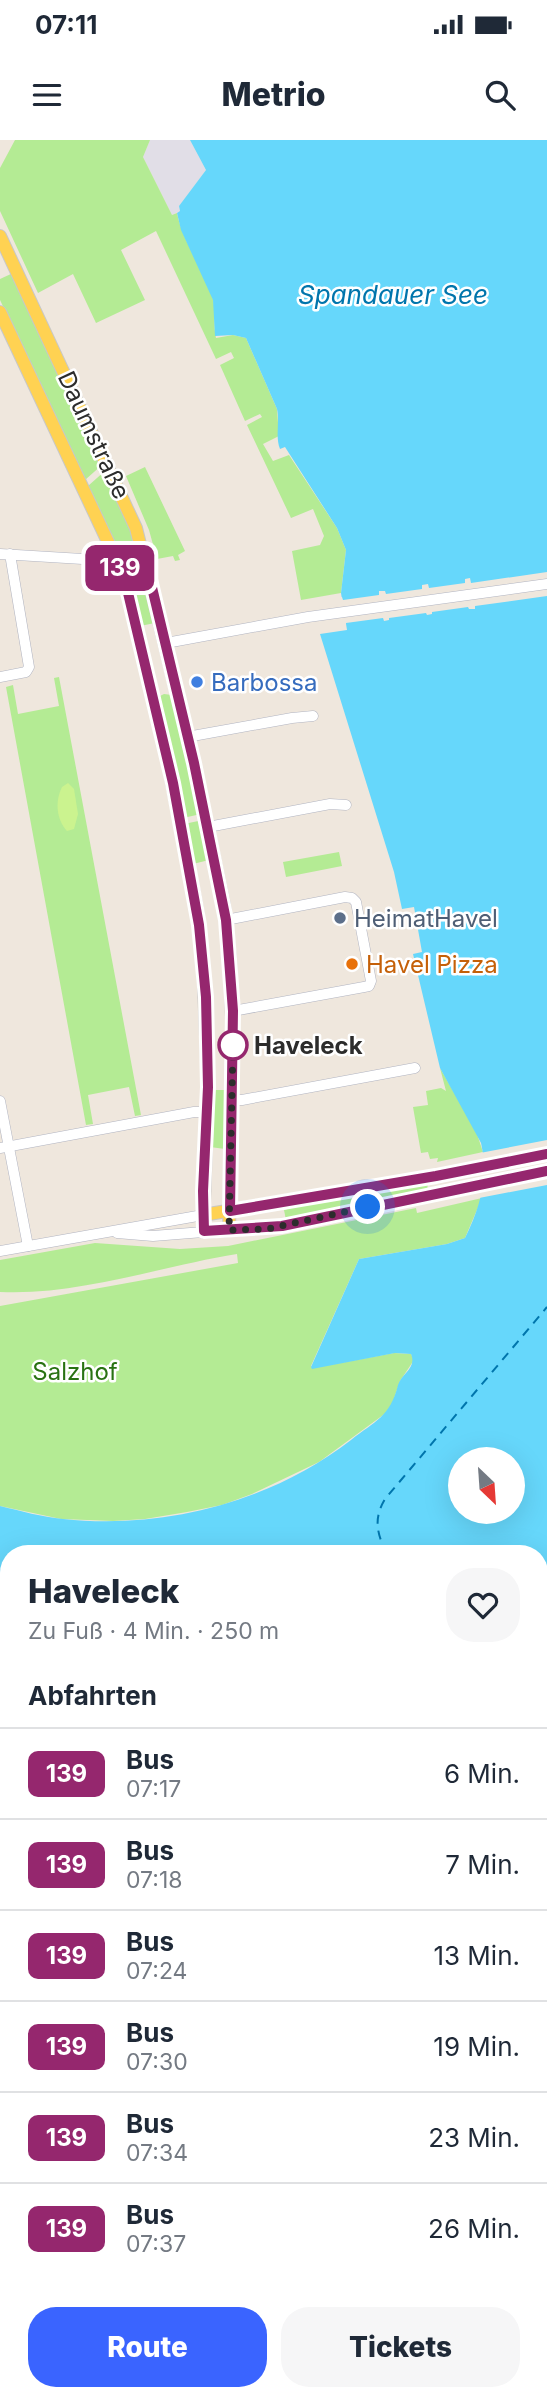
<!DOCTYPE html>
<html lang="de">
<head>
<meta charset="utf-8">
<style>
	body { margin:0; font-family:Inter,sans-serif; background:#f6f6f7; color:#1f2937; height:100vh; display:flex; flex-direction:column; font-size:26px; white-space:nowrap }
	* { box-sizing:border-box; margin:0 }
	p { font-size:23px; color:#747a83 }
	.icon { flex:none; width:38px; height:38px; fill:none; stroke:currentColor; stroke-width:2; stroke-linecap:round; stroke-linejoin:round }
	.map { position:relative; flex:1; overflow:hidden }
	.details { position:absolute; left:0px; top:1405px; width:548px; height:856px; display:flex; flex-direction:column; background:#fff; border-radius:28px 28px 0 0; box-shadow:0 7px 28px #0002 }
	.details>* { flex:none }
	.badge { padding:0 14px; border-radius:10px; font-size:24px; line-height:46px }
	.needle { width:46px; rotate:155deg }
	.buttons { position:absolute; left:448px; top:1307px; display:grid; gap:14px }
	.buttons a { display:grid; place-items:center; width:77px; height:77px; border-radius:50%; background:#fff; box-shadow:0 7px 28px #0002; font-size:35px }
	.you { position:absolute; width:35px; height:35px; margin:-18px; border:5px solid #fff; border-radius:50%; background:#1a73e8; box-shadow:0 0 0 10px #1a73e833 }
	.map>.badge { position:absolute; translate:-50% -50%; box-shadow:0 0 0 4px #fff }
	h2 { padding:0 28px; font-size:26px; line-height:63px }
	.round { display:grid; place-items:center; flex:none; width:74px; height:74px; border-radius:28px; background:#f6f6f7 }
	.head { display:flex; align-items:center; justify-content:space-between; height:119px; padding:0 28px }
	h1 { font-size:33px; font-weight:800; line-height:52px }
	.action { display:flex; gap:14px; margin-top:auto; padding:14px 28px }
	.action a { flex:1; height:80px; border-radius:28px; background:#3a64ff; color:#fff; font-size:28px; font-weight:800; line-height:80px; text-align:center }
	.action a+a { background:#f6f6f7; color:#1f2937 }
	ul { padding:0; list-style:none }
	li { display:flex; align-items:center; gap:21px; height:91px; padding:0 28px; border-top:2px solid #e0e1e3 }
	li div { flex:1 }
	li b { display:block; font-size:26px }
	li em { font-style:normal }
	li .badge { min-width:77px; font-weight:700; text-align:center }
	.status { display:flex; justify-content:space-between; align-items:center; height:49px; padding:0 35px; background:#fff; direction:ltr }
	.status svg { height:19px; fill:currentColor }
	header { display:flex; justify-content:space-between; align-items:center; height:91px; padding:0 28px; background:#fff; font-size:32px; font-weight:800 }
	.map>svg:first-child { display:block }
</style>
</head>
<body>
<div class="status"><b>07:11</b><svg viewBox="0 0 49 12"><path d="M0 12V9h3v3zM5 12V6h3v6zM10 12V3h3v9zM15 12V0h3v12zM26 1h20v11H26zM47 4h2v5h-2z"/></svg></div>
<header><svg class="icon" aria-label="menu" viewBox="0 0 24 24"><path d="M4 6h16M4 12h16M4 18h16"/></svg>Metrio<svg class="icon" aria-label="search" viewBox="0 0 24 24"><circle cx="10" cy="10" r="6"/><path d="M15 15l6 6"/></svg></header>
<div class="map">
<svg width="547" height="2260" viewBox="0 0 547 2260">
	<rect width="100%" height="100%" fill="#efe7dd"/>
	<path fill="#e1dee7" d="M 150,0 L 190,0 L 206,30 L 179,66 L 180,71 L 172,75 L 143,17 Z"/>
	<g fill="#b4eb94">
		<path d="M 15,0 L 150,0 L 143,17 L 172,75 L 177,73 C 183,104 205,129 213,159 C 216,172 213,185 216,198 L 233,195 L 246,198 L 277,269 L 279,296 L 263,304 L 273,321 L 289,315 L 337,388 L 346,410 L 341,453 L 301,460 L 292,411 L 320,405 L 324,396 L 313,369 L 291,378 L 247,285 L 262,277 L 260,274 L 245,281 L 220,225 L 234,218 L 231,212 L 216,219 L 156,91 L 121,110 L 145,160 L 96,183 L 73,134 L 38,153 L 0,71 L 0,28 Z"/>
		<path d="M 13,133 L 103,324 L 85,340 L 0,160 L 0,139 Z"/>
		<path d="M 145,327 L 185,411 L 178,415 L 180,420 L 175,421 L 173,416 L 157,419 L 149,390 L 126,336 Z"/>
		<path d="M 106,330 L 127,377 L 139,419 L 116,406 L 88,346 Z"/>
		<path d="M 126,420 L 140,429 L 155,483 L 140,486 Z"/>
		<path d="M 59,537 L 141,975 L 135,976 L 129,947 L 88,955 L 93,984 L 86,985 L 6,547 L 13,545 L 18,574 L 59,566 L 54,538 Z"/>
		<path d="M 164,554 L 172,555 L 201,674 L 183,678 L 156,558 Z"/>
		<path d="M 203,680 L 209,720 L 193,724 L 184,684 Z"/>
		<path d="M 339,712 L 342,726 L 286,737 L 283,722 Z"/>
		<path d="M 440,928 L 476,991 L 483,1012 L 437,1022 L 438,1018 L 430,1019 L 428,1012 L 421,1013 L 413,967 L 428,965 L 426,951 L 441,948 L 446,951 Z"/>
		<path d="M 213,950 L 228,950 L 225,1009 L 210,1007 Z"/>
		<path d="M 428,1042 L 427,1052 L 286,1080 L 284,1070 L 321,1060 Z"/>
		<path d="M 482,1058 L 465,1098 L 447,1104 L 359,1119 L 311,1226 L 313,1228 L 394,1213 L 411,1214 L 414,1220 L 400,1241 L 390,1270 L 319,1322 L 252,1354 L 222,1365 L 187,1372 L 145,1379 L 113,1381 L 61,1379 L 0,1366 L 0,1166 L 238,1123 L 237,1114 C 162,1126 76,1156 0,1152 L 0,1120 L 95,1103 L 180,1109 L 228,1106 L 416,1068 L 417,1073 Z"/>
		<path d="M 0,1437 L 9,1439 L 9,1603 L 0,1603 Z"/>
		<path d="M 0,1872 L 9,1873 L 9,2124 L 0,2126 Z"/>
	</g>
	<path fill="#cbf38f" d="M 68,643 L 74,649 L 78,674 L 74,689 L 67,691 C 56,679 55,661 62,647 Z"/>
	<g fill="#66d7fb" fill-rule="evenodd">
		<path d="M 190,0 L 547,0 L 547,2260 L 0,2260 L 0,2127 L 9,2126 L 9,2252 L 539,2252 L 539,1414 L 9,1414 L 9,1439 L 0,1437 L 0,1366 C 21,1371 42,1377 63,1379 C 163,1390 271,1362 351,1300 C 375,1281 390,1277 398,1245 C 402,1233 417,1228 411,1214 L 395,1213 L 312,1229 L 311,1227 L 359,1119 L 447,1104 L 465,1098 C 480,1067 489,1038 481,1003 L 440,928 L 413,814 L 422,812 L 414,767 L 402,769 L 394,732 L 320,494 L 347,490 L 341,453 L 346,410 L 337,388 L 285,307 L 280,309 C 275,297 280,282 277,269 L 246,198 L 233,195 L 215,196 L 213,160 L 181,90 L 177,73 L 180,71 L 179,66 L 206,30 ZM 460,1320 L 513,1320 L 513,1372 L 460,1372 Z"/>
		<path d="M 0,1603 L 9,1603 L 9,1866 L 0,1867 Z"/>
	</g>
	<g fill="#efe7dd">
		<path d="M 547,432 L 547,456 L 475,466 L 475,469 L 469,469 L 468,467 L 432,472 L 432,474 L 427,475 L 426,473 L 389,478 L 389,480 L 384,481 L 383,478 L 346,483 L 346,487 L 341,487 L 338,457 L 342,457 L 343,460 L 379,455 L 379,451 L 385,451 L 386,454 L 422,449 L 422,445 L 428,444 L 429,448 L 465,443 L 465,439 L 470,438 L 471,443 Z"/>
		<path d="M 547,1000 L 547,1045 L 479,1058 L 480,1013 Z"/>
	</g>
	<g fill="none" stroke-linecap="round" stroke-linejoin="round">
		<g stroke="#0075ac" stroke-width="2" stroke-dasharray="9 7" stroke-linecap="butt">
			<path d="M 387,1414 C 377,1394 373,1379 385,1359 L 547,1167"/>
			<path d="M 0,1620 L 9,1620"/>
			<path d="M 539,1915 L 547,1919"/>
		</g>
		<defs>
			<g id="minor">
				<path d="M 0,414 L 99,420 L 115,415"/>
				<path d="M 166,503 L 308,477 L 547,444"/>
				<path d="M 0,537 L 26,532 L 29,527 L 10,414"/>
				<path d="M 187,597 L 292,578 L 313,576"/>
				<path d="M 208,687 L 330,664 L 346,665"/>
				<path d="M 226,780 L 345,757 L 352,758 L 356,762 L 371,841 L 369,846 L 364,847 L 233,871"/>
				<path d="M 231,960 L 242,960 L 415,928"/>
				<path d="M 0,961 L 28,1106"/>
				<path d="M 0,1008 L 194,972 L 207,972"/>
				<path d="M 117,1093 L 153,1096 L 203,1092"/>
				<path d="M 0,1111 L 203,1075"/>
			</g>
			<g id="major">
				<path d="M 0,96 L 136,388 L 194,623 L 224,765 L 230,819 L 233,905 L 229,1090"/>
				<path d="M 0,172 L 124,436 L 169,627 L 197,769 L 203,821 L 208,947 L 203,1092 L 282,1086 L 547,1031"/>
				<path d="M 115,415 C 129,412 138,422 146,432"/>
				<path d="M 203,1075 L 436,1036 L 547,1014"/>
			</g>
		</defs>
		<use href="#minor" stroke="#b1b4c1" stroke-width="11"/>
		<use href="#major" stroke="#c8c8c8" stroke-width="14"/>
		<use href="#minor" stroke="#fff" stroke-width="10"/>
		<use href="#major" stroke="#ffd252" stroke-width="12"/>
	</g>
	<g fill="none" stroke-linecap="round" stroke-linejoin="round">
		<defs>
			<path id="line" d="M 547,1014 L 436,1036 L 230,1071 L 233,871 L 226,780 L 194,623 L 149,435 C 140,424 131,412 115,415 L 124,436 L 173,643 L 199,785 L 206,857 L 208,947 L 203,1051 L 204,1091 L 282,1086 L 547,1031"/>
		</defs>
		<use href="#line" stroke="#fff" stroke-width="16"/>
		<use href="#line" stroke="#95276e" stroke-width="10"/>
		<path stroke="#2c2c2c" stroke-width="7" stroke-dasharray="0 12.6" d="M 233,905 L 229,1090 L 267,1089 L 368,1067"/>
	</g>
	<circle fill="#3f7fe0" stroke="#fff" stroke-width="2.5" cx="197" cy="542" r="7"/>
	<circle fill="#5c6f8a" stroke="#fff" stroke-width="2.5" cx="340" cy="778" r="7"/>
	<circle fill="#e8710a" stroke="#fff" stroke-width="2.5" cx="352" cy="824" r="7"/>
	<circle fill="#fff" stroke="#95276e" stroke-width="3.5" cx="233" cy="905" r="14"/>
	<g text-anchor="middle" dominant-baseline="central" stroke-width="5" stroke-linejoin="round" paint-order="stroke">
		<g font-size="24" fill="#2c2c2c" stroke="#fff">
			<text transform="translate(94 295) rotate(65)">Daumstraße</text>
		</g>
		<g font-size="24" fill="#366cbe" stroke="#fff" text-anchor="start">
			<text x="211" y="542">Barbossa</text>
		</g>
		<g font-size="24" fill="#4e5e75" stroke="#fff" text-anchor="start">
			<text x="354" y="778">HeimatHavel</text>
		</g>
		<g font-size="24" fill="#c56008" stroke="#fff" text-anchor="start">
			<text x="366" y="824">Havel Pizza</text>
		</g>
		<g font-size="24" font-weight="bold" fill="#2c2c2c" stroke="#fff" text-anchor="start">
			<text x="254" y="905">Haveleck</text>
		</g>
		<g font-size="24" fill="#297213" stroke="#fff">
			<text x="75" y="1231">Salzhof</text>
		</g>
		<g font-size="26" font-style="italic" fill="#0075ac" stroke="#fff">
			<text x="393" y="154">Spandauer See</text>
		</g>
	</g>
</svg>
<div class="buttons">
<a><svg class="needle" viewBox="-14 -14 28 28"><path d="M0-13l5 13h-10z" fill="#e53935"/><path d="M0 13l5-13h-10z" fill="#747a83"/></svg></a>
</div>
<div class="you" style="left:368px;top:1067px"></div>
<b class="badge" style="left:120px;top:428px;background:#95276e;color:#fff">139</b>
<section class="details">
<div class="head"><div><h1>Haveleck</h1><p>Zu Fuß · 4 Min. · 250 m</p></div><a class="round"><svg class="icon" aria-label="heart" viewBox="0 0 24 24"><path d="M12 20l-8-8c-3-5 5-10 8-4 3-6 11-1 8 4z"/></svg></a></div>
<h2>Abfahrten</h2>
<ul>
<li><span class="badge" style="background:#95276e;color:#fff">139</span><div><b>Bus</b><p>07:17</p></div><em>6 Min.</em></li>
<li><span class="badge" style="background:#95276e;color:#fff">139</span><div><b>Bus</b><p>07:18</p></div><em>7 Min.</em></li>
<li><span class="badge" style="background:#95276e;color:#fff">139</span><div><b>Bus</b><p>07:24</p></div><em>13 Min.</em></li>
<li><span class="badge" style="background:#95276e;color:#fff">139</span><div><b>Bus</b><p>07:30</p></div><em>19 Min.</em></li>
<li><span class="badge" style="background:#95276e;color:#fff">139</span><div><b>Bus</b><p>07:34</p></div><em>23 Min.</em></li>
<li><span class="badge" style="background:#95276e;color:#fff">139</span><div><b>Bus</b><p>07:37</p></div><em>26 Min.</em></li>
</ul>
<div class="action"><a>Route</a><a>Tickets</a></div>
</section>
</div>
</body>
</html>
